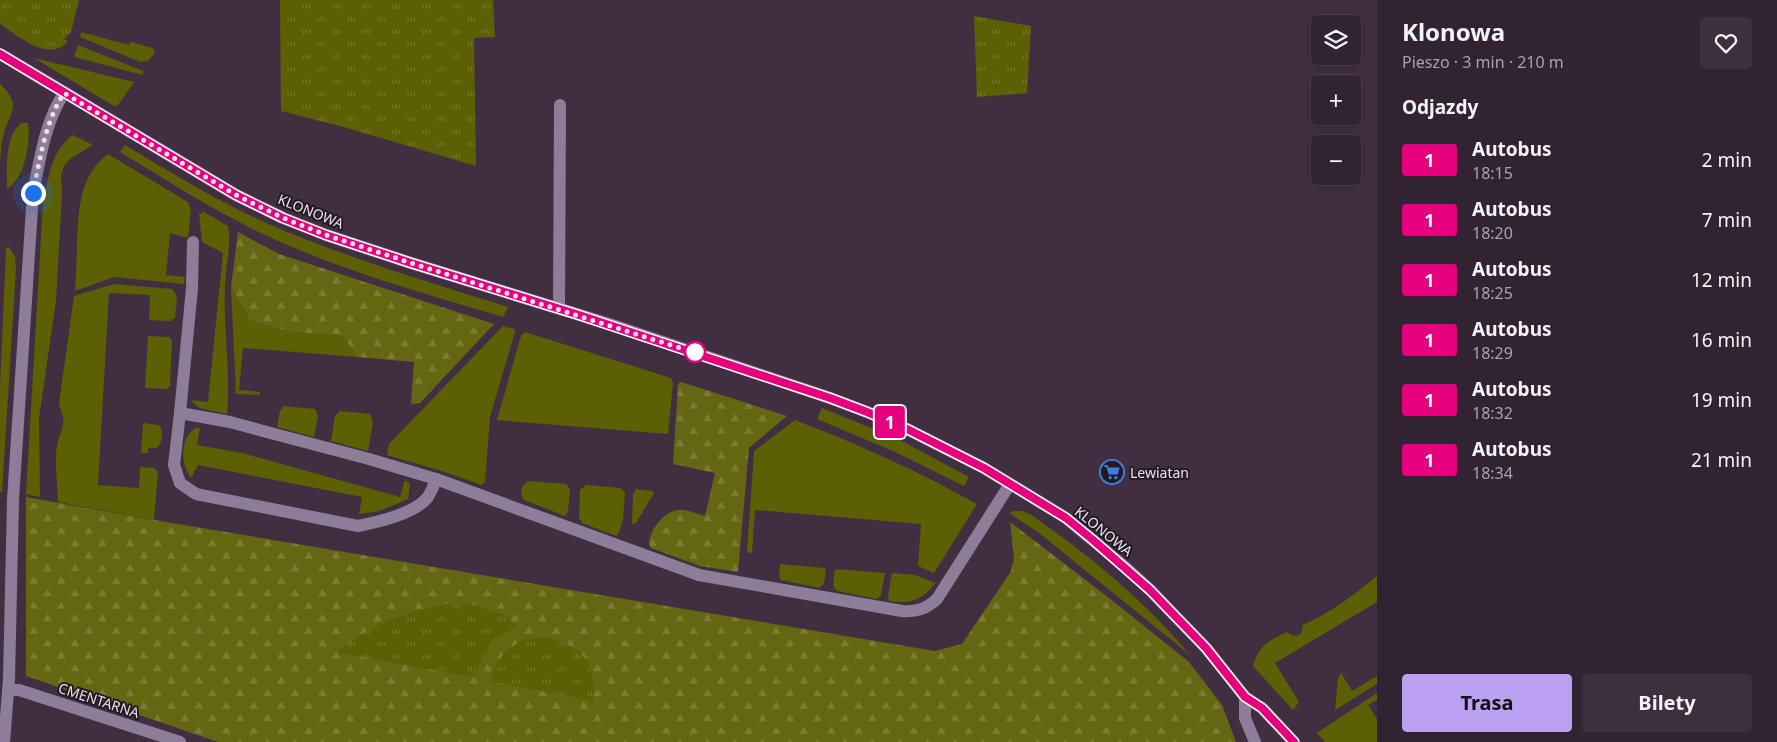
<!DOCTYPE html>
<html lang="pl">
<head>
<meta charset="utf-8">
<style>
	body { margin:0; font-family:"Noto Sans",sans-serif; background:#3d2f3d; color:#f1f3f6; height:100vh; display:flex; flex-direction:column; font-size:19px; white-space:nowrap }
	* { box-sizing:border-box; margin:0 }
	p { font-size:16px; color:#a8a4ab }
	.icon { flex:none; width:28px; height:28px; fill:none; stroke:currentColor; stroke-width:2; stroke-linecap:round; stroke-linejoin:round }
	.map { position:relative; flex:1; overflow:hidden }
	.panel { display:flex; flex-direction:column; background:#312331; width:400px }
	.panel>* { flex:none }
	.badge { padding:0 10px; border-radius:4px; font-size:18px; line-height:32px }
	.buttons { position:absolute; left:1311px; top:15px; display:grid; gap:10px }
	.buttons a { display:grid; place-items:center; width:50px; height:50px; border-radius:5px; background:#312331; box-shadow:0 2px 8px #0003,0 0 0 1px #4c404d; font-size:25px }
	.you { position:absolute; width:25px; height:25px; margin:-12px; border:4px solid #fff; border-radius:50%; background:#1a73e8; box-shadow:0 0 0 8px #1a73e833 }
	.map>.badge { position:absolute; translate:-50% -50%; box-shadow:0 0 0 2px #fff }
	h2 { padding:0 25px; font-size:19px; line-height:45px }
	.round { display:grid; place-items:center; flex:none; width:52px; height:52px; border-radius:5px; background:#3d2f3d }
	.summary { display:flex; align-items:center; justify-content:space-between; height:85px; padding:0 25px }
	h1 { font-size:24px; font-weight:700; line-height:38px }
	.primary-button { display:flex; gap:10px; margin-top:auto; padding:10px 25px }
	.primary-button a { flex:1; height:58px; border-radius:5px; background:#bca0f2; color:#111; font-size:20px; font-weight:700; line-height:58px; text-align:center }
	.primary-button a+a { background:#3d2f3d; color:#f1f3f6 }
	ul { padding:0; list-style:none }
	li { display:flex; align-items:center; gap:15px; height:60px; padding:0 25px }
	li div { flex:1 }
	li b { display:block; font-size:19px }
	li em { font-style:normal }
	li .badge { min-width:55px; font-weight:700; text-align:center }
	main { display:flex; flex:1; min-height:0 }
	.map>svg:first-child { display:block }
</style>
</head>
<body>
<main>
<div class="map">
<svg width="1377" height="742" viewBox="0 0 1377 742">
	<defs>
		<pattern id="forest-firs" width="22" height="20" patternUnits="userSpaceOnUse" patternTransform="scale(1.25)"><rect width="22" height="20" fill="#646611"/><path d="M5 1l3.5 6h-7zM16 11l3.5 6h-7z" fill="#7a7c34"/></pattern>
		<pattern id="park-tufts" width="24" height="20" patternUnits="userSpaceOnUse" patternTransform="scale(1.25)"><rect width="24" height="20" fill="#5c5f03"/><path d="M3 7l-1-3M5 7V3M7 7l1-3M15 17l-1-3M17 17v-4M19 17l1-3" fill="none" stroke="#747628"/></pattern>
	</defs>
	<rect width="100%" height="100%" fill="#412f41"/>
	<g fill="#5c5f03">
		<path d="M 0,4 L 32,24 L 68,41 C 49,64 17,35 0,24 Z"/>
		<path d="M 81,32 L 129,45 L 130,42 L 153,48 L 155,53 L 148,61 L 140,62 L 80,37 Z"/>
		<path d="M 78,45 L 143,71 L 143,75 L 74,57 Z"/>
		<path d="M 34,58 L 134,82 L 118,105 L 114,106 Z"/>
		<path d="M 0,84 C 21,104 12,109 4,133 C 1,143 1,154 0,165 Z"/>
		<path d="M 22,123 L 28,123 C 31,141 25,179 7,189 C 7,171 4,134 22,123 Z"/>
		<path d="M 73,135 L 93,145 L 70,159 L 64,166 L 61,175 L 62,194 L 56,301 L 39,418 L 40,497 L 26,494 L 43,203 C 48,179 52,149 73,135 Z"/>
		<path d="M 125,145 C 170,172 216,200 264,222 C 343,257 426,281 508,307 L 503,317 C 427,294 349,273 276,240 C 222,216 171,183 120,152 Z"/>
		<path d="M 108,154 L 188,202 L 191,210 L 188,238 L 170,233 L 166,275 L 185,277 L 184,284 L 114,277 L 75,291 C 76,274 77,257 77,240 C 79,208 80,175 108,154 Z"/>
		<path d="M 204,212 L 228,226 C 232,246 225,267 225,287 C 223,329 231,372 227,414 L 199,408 L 191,400 L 208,402 L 223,253 L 202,242 L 199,214 Z"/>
		<path d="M 8,246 L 15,256 L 16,269 L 2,492 L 0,492 L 0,387 L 6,249 Z"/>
		<path d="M 114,284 L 172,289 L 177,296 L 175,318 L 170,321 L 149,320 L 150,295 L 109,293 L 98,485 L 139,488 L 140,467 L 154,468 L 158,472 L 154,520 L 58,502 C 58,488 54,459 57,446 C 61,425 68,428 59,404 L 74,296 Z"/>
		<path d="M 231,287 L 250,321 L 291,332 L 343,336 L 357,357 L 243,348 L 239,390 L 260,392 L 260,395 L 236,394 Z"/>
		<path d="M 503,326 L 514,329 L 515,332 L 490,417 L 485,482 L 482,485 L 442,471 L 387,455 L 389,444 Z"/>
		<path d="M 525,332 L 671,378 L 673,383 L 668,434 L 497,420 L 521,336 Z"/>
		<path d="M 148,336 L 170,337 L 172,341 L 170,386 L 166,389 L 145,388 Z"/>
		<path d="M 284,406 L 315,409 L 318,416 L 314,437 L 277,427 L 280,411 Z"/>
		<path d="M 822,408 L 898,439 L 969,477 L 964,486 L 895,452 L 817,419 Z"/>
		<path d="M 340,411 L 370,414 L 373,422 L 368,451 L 331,441 L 335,416 Z"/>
		<path d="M 795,420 C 858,444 918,471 977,504 L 934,573 L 918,566 L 921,524 L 755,510 L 752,553 L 747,552 L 754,451 Z"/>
		<path d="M 143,423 L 159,425 C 164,432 163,442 157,448 L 148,448 L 148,453 L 141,453 Z"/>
		<path d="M 195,428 L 200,428 L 197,445 L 242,453 L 400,497 L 405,480 L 410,484 L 408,499 L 380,511 L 359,514 L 362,497 L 198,465 L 191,478 C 180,464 180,438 195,428 Z"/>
		<path d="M 528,481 L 566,484 L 570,490 L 568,512 L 565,516 L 524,500 L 521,496 L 522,487 Z"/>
		<path d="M 586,485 L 621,488 L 625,493 L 623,520 L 619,533 L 616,536 L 582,523 L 579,518 L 580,490 Z"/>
		<path d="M 636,489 L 652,491 L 654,493 L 636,523 L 632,524 L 633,494 Z"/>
		<path d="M 1014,511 L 1022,511 L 1030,514 C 1089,555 1144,600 1190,655 L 1039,533 L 1009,513 Z"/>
		<path d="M 780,564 L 826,568 L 824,584 L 819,588 L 781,580 L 779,576 Z"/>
		<path d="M 835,569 L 885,573 L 881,595 L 877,599 L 837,591 L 833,585 Z"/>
		<path d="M 892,573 L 915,575 L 936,583 C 920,601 912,604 889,601 L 888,595 Z"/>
		<path d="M 1377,576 L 1377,602 L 1275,663 L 1299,702 L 1293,710 L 1253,666 C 1258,647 1270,639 1287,632 C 1292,636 1295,637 1301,634 L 1303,625 C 1330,613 1354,595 1377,576 Z"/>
		<path d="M 1341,673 L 1352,691 L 1377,676 L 1377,684 L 1335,710 L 1338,678 Z"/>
		<path d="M 1377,693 L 1377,700 L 1368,705 L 1377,719 L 1377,742 L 1325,742 L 1317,733 Z"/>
	</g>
	<g fill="url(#forest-firs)">
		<path d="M 238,232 L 279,254 L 494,324 L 420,403 L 411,404 L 414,362 L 357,357 L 343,336 L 291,332 L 250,321 L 231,287 Z"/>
		<path d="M 681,382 L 787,416 L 749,448 L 738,572 L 700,566 L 651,548 L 649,544 C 650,530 663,512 678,510 C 686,509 697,514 705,516 L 715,473 L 673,464 L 678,384 Z"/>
		<path d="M 26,497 L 154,520 L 935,651 L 962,644 L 1011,571 L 1014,558 L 1010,522 L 1113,601 L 1189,662 L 1222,705 L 1236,742 L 218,742 L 26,676 Z"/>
	</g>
	<g fill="url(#park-tufts)">
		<path d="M 0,0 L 79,0 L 71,32 L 58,46 C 32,45 21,36 0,20 Z"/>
		<path d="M 280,0 L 493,0 L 495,37 L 474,38 L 476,166 L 340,126 L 281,111 Z"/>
		<path d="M 974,16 L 1031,26 L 1027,93 L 977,97 Z"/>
		<path d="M 445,604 L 474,605 L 505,615 L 517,627 L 494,638 L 472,677 L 336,652 C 369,626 405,612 445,604 Z"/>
		<path d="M 546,637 C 585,648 595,661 593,701 L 490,681 L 495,665 L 506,651 L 522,640 Z"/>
	</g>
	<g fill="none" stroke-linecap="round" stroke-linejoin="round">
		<g stroke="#8e7d98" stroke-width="12">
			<path d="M 0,54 L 236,195 L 283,218 L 326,235 L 411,263 L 609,324 L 830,398 L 867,412 L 907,429 L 984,468 L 1066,518 L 1125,567 L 1150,590 L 1206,648 L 1245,697 L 1262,708 L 1294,742"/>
			<path d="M 193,242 L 192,288 L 180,413 L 230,422 L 263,431 L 369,459 L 436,479 L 699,575 L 902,611 C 917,612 926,609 937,599 L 1010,484"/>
			<path d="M 559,308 L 560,105"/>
			<path d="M 180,413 L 174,465 L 180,483 L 196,494 L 358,526 C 378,522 415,514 428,497 C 431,492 434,485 436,479"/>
			<path d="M 8,690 L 19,690 L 50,700 L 180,742"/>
			<path d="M 1245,697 L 1245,718 L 1255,742"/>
			<path d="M 4,742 L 9,679 L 13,500 L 33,193 C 40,159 45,122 64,93"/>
		</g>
	</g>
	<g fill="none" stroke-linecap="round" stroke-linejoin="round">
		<defs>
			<path id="line" d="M 0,54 L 236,195 L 283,218 L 326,235 L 411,263 L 576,314 L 830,398 L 867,412 L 907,429 L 984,468 L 1066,518 L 1093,540 L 1150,590 L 1206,648 L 1245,697 L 1262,708 L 1294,742"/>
		</defs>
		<use href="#line" stroke="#fff" stroke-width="11"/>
		<use href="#line" stroke="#e6007e" stroke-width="8"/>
		<path stroke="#ede1ec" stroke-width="5" stroke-dasharray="0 9" d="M 33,193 C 40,159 45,122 64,93 L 236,195 L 283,218 L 326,235 L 411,263 L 699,354 L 695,352"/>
	</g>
	<defs>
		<symbol id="supermarket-ring" viewBox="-11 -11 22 22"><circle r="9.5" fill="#231b23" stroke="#3f7fe0" stroke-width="1.5"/><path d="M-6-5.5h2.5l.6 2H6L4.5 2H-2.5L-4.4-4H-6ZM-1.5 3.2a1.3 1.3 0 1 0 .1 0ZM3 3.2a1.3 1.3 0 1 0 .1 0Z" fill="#3f7fe0"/></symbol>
	</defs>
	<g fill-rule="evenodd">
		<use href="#supermarket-ring" x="1098" y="458" width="28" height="28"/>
	</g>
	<circle fill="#fff" stroke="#e6007e" stroke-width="2.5" cx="695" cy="352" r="10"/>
	<g text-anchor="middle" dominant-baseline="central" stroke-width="4" stroke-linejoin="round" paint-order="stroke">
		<g font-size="14" fill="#ede1ec" stroke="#231b23">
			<text transform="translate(311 211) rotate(22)">KLONOWA</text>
			<text transform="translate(1104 531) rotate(39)">KLONOWA</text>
			<text transform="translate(99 700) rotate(18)">CMENTARNA</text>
		</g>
		<g font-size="14" fill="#ede1ec" stroke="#231b23" text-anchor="start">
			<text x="1130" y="472">Lewiatan</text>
		</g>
	</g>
</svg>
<div class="buttons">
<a><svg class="icon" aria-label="layers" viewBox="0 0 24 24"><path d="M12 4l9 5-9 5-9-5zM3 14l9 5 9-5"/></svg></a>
<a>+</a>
<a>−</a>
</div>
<div class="you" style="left:33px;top:193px"></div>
<b class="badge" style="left:890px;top:422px;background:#e6007e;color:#fff">1</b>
</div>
<section class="panel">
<div class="summary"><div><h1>Klonowa</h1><p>Pieszo · 3 min · 210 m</p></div><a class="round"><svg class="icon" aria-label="heart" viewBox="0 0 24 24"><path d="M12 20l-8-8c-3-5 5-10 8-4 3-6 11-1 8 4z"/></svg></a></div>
<h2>Odjazdy</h2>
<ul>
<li><span class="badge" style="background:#e6007e;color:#fff">1</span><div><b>Autobus</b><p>18:15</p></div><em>2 min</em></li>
<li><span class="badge" style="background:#e6007e;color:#fff">1</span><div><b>Autobus</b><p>18:20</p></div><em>7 min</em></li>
<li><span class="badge" style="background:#e6007e;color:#fff">1</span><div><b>Autobus</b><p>18:25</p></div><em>12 min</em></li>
<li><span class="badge" style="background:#e6007e;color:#fff">1</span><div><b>Autobus</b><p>18:29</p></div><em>16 min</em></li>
<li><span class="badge" style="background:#e6007e;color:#fff">1</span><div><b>Autobus</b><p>18:32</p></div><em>19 min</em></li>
<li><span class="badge" style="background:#e6007e;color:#fff">1</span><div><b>Autobus</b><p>18:34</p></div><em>21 min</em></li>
</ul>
<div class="primary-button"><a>Trasa</a><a>Bilety</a></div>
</section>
</main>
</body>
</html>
